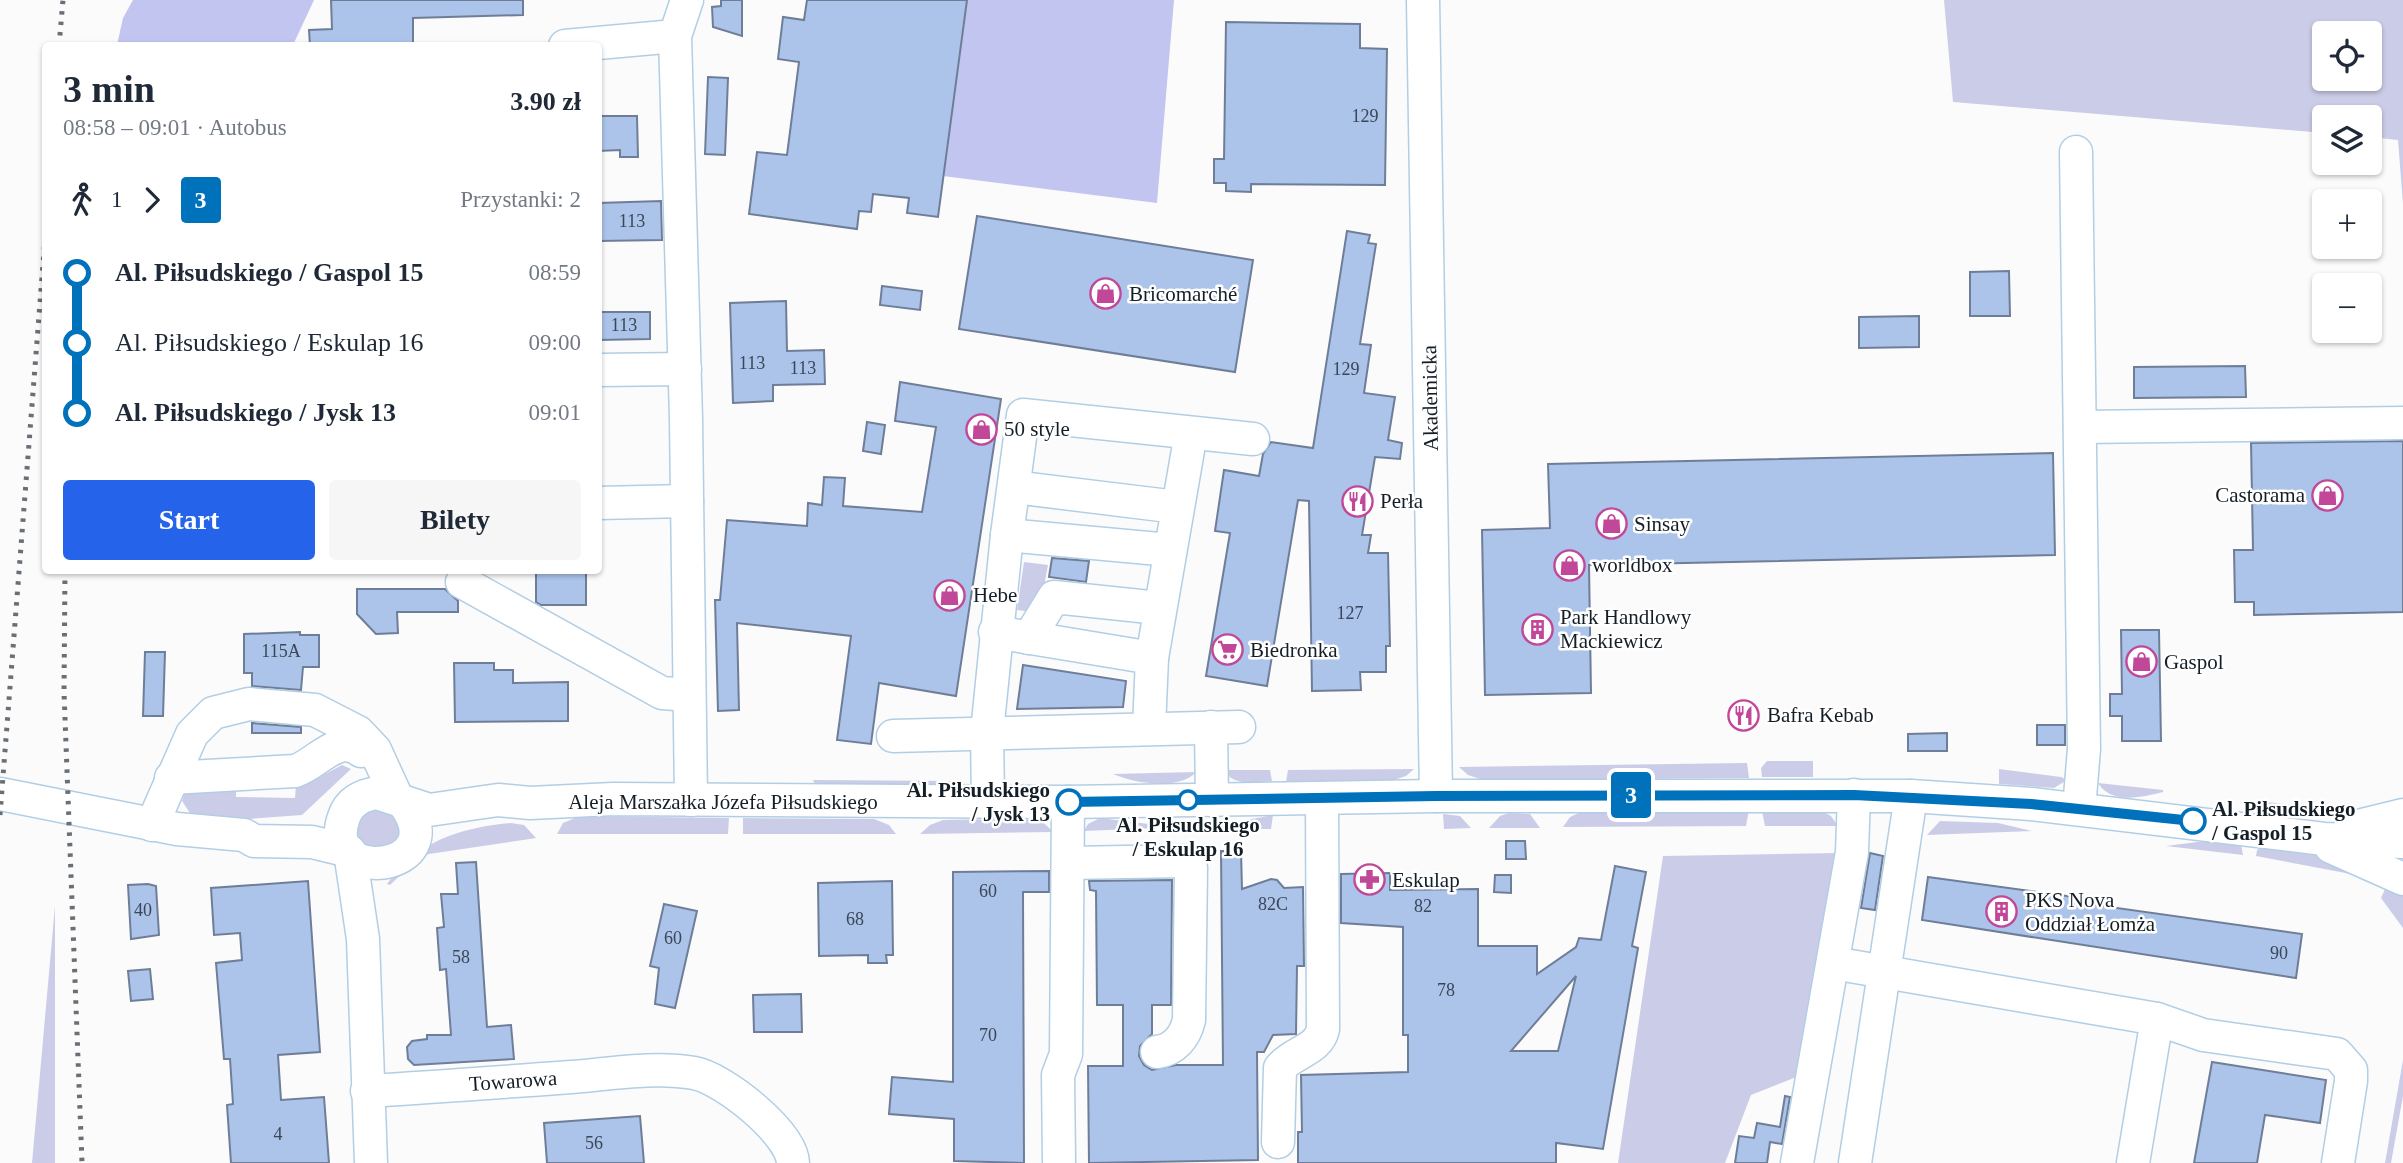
<!DOCTYPE html>
<html lang="pl">
<head>
<meta charset="utf-8">
<style>
	body { margin:0; font-family:Georgia,serif; background:#f6f6f7; color:#1f2937; height:100vh; display:flex; flex-direction:column; font-size:26px; white-space:nowrap }
	* { box-sizing:border-box; margin:0 }
	p { font-size:23px; color:#747a83 }
	.icon { flex:none; width:38px; height:38px; fill:none; stroke:currentColor; stroke-width:2; stroke-linecap:round; stroke-linejoin:round }
	.map { position:relative; flex:1; overflow:hidden }
	.side { position:absolute; left:42px; top:42px; width:560px; height:532px; display:flex; flex-direction:column; background:#fff; border-radius:7px; box-shadow:0 2px 5px #0004 }
	.side>* { flex:none }
	.badge { padding:0 14px; border-radius:5px; font-size:24px; line-height:46px }
	.controls { position:absolute; left:2312px; top:21px; display:grid; gap:14px }
	.controls a { display:grid; place-items:center; width:70px; height:70px; border-radius:7px; background:#fff; box-shadow:0 2px 5px #0004; font-size:35px }
	.map>.badge { position:absolute; translate:-50% -50%; box-shadow:0 0 0 4px #fff }
	.legs { display:flex; align-items:center; gap:10px; height:77px; padding:0 21px; font-size:23px }
	.legs p { margin-inline-start:auto }
	.head { display:flex; align-items:center; justify-content:space-between; height:119px; padding:0 21px }
	h1 { font-size:38px; font-weight:600; line-height:52px }
	.action { display:flex; gap:14px; margin-top:auto; padding:14px 21px }
	.action a { flex:1; height:80px; border-radius:7px; background:#2563eb; color:#fff; font-size:28px; font-weight:600; line-height:80px; text-align:center }
	.action a+a { background:#f6f6f7; color:#1f2937 }
	ul { padding:0 21px; list-style:none }
	li { display:flex; align-items:center; gap:24px; height:70px; font-size:26px }
	li i { display:grid; place-items:center; width:10px; height:100%; margin:0 9px; background:currentColor }
	li i::after { content:''; width:18px; height:18px; margin:-9px; border:5px solid; border-radius:50%; background:#fff }
	li p { margin-inline-start:auto }
	li:first-child i { background:linear-gradient(#0000 50%,currentColor 0) }
	li:last-child i { background:linear-gradient(currentColor 50%,#0000 0) }
	.map>svg:first-child { display:block }
</style>
</head>
<body>
<div class="map">
<svg width="2403" height="1163" viewBox="0 0 2403 1163">
	<rect width="100%" height="100%" fill="#fbfbfb"/>
	<g fill="#cbcde8" fill-rule="evenodd">
		<path d="M 1944,0 L 2403,0 L 2403,204 L 2398,140 L 2370,137 L 2370,117 L 2324,117 L 2324,133 L 1953,102 ZM 2324,33 L 2370,33 L 2370,79 L 2324,79 Z"/>
		<path d="M 1024,562 L 1048,565 L 1039,613 L 1017,610 Z"/>
		<path d="M 1767,761 L 1813,761 L 1813,777 L 1762,777 L 1761,768 Z"/>
		<path d="M 1747,763 L 1749,778 L 1483,780 L 1468,775 L 1459,767 Z"/>
		<path d="M 342,765 L 351,769 L 302,815 L 222,821 L 192,816 L 182,801 L 187,787 L 236,789 L 236,797 L 295,798 L 296,785 L 316,779 Z"/>
		<path d="M 1414,769 L 1406,776 L 1394,780 L 1286,782 L 1288,770 Z"/>
		<path d="M 1999,769 L 2061,777 L 2067,780 L 2054,788 L 1999,784 Z"/>
		<path d="M 1224,770 L 1270,770 L 1272,781 C 1256,782 1233,787 1224,770 Z"/>
		<path d="M 1196,772 C 1179,791 1133,783 1113,774 Z"/>
		<path d="M 813,780 L 961,781 L 947,786 L 816,786 Z"/>
		<path d="M 2098,783 L 2163,790 L 2163,792 C 2143,797 2111,805 2098,783 Z"/>
		<path d="M 2257,801 L 2354,811 L 2385,805 L 2351,818 L 2303,817 Z"/>
		<circle cx="378" cy="829" r="21"/>
		<path d="M 1749,810 L 1746,826 L 1563,827 L 1570,817 L 1581,812 Z"/>
		<path d="M 1820,810 L 1831,816 L 1838,826 L 1765,826 L 1762,811 Z"/>
		<path d="M 1509,813 L 1530,814 L 1540,828 L 1489,828 L 1500,816 Z"/>
		<path d="M 1443,814 L 1460,816 L 1471,828 L 1444,829 Z"/>
		<path d="M 1273,815 L 1271,829 L 1220,829 L 1220,825 Z"/>
		<path d="M 580,816 L 729,818 L 728,834 L 557,834 L 563,823 Z"/>
		<path d="M 743,818 L 874,819 L 889,825 L 896,834 L 743,834 Z"/>
		<path d="M 1039,818 L 1053,832 L 920,834 L 930,825 L 943,820 Z"/>
		<path d="M 1100,818 L 1157,825 L 1156,828 L 1084,831 L 1088,824 Z"/>
		<path d="M 1940,821 L 1998,823 L 2032,831 L 1927,835 Z"/>
		<path d="M 511,823 L 524,825 L 536,838 L 429,854 L 417,859 L 390,885 L 387,884 C 419,841 459,828 511,823 Z"/>
		<path d="M 2213,840 L 2241,844 L 2243,855 L 2166,846 Z"/>
		<path d="M 2262,847 L 2326,856 L 2372,878 L 2256,856 L 2257,850 Z"/>
		<path d="M 1838,853 L 1814,1070 L 1751,1095 L 1725,1163 L 1618,1163 L 1663,856 Z"/>
		<path d="M 2389,880 L 2403,888 L 2403,928 L 2381,898 Z"/>
		<path d="M 55,906 L 55,1163 L 32,1163 Z"/>
		<path d="M 2403,1060 L 2403,1096 L 2391,1163 L 2385,1163 Z"/>
	</g>
	<g fill="#c2c5f0">
		<path d="M 133,0 L 314,0 L 293,45 L 117,45 L 123,18 Z"/>
		<path d="M 965,0 L 1174,0 L 1157,203 L 943,176 Z"/>
	</g>
	<g fill="#acc3ea" stroke="#6f7e98" stroke-width="2" fill-rule="evenodd">
		<path d="M 331,0 L 523,0 L 523,15 L 413,18 L 413,46 L 310,46 L 309,30 L 332,29 Z"/>
		<path d="M 721,0 L 742,0 L 742,36 L 713,27 L 712,7 L 721,6 Z"/>
		<path d="M 807,0 L 967,0 L 938,217 L 907,213 L 909,198 L 873,194 L 871,212 L 859,211 L 857,229 L 749,214 L 757,152 L 787,155 L 799,62 L 778,59 L 783,17 L 804,20 Z"/>
		<path d="M 1226,22 L 1360,24 L 1360,48 L 1387,49 L 1385,185 L 1251,184 L 1251,192 L 1226,191 L 1226,183 L 1214,183 L 1214,159 L 1224,159 Z"/>
		<path d="M 708,77 L 728,78 L 725,155 L 705,154 Z"/>
		<path d="M 598,116 L 637,116 L 638,157 L 620,157 L 620,150 L 598,151 Z"/>
		<path d="M 661,201 L 662,240 L 598,241 L 598,203 Z"/>
		<path d="M 977,216 L 1253,260 L 1235,372 L 959,329 Z"/>
		<path d="M 1347,231 L 1370,235 L 1368,243 L 1376,244 L 1360,344 L 1371,345 L 1364,393 L 1395,397 L 1388,440 L 1402,443 L 1400,459 L 1375,457 L 1362,535 L 1371,535 L 1368,553 L 1388,553 L 1390,646 L 1386,646 L 1386,672 L 1360,672 L 1361,690 L 1312,691 L 1309,501 L 1298,500 L 1267,686 L 1206,676 L 1230,533 L 1215,531 L 1224,470 L 1259,476 L 1263,454 L 1271,442 L 1313,448 Z"/>
		<path d="M 2009,271 L 2010,316 L 1970,316 L 1970,272 Z"/>
		<path d="M 882,286 L 922,291 L 920,310 L 880,305 Z"/>
		<path d="M 786,301 L 787,351 L 824,350 L 825,384 L 773,385 L 773,401 L 733,403 L 730,303 Z"/>
		<path d="M 598,312 L 650,312 L 650,339 L 598,340 Z"/>
		<path d="M 1919,316 L 1919,347 L 1859,348 L 1859,317 Z"/>
		<path d="M 2245,366 L 2246,397 L 2134,398 L 2134,367 Z"/>
		<path d="M 900,382 L 1001,399 L 956,696 L 879,683 L 871,744 L 837,740 L 851,636 L 737,623 L 739,710 L 718,711 L 715,600 L 720,600 L 727,520 L 807,526 L 808,503 L 822,505 L 824,477 L 845,478 L 843,506 L 922,512 L 936,427 L 895,421 Z"/>
		<path d="M 867,422 L 885,425 L 881,454 L 863,451 Z"/>
		<path d="M 2403,441 L 2403,612 L 2254,615 L 2254,602 L 2235,602 L 2234,550 L 2253,550 L 2251,443 Z"/>
		<path d="M 2053,453 L 2055,555 L 1589,565 L 1591,693 L 1485,695 L 1482,530 L 1550,528 L 1548,464 Z"/>
		<path d="M 1052,558 L 1089,561 L 1086,582 L 1049,577 Z"/>
		<path d="M 536,570 L 586,570 L 586,605 L 541,605 L 536,602 Z"/>
		<path d="M 357,589 L 445,589 L 458,601 L 458,612 L 397,612 L 398,633 L 376,634 L 357,614 Z"/>
		<path d="M 2121,630 L 2159,630 L 2161,741 L 2122,741 L 2122,716 L 2110,716 L 2110,694 L 2122,694 Z"/>
		<path d="M 300,632 L 300,635 L 319,635 L 319,667 L 303,667 L 301,690 L 252,686 L 252,673 L 244,673 L 244,634 Z"/>
		<path d="M 145,652 L 165,652 L 163,716 L 143,716 Z"/>
		<path d="M 454,663 L 494,663 L 494,670 L 513,670 L 513,683 L 568,682 L 568,721 L 455,722 Z"/>
		<path d="M 1023,665 L 1126,681 L 1123,707 L 1017,709 Z"/>
		<path d="M 252,723 L 301,727 L 301,733 L 252,733 Z"/>
		<rect x="2037" y="725" width="28" height="20"/>
		<path d="M 1947,733 L 1947,751 L 1908,751 L 1908,734 Z"/>
		<path d="M 1506,841 L 1525,841 L 1526,859 L 1506,859 Z"/>
		<path d="M 1221,851 L 1241,851 L 1242,889 L 1271,879 L 1277,880 L 1284,888 L 1303,887 L 1304,966 L 1297,966 L 1296,1034 L 1273,1035 L 1264,1052 L 1257,1052 L 1258,1160 L 1089,1163 L 1088,1066 L 1123,1066 L 1123,1005 L 1097,1005 L 1096,891 L 1090,890 L 1089,881 L 1172,880 L 1171,1005 L 1152,1005 L 1152,1034 L 1140,1046 L 1139,1056 L 1144,1065 L 1152,1070 L 1176,1065 L 1223,1065 Z"/>
		<path d="M 1870,853 L 1883,856 L 1875,910 L 1861,908 Z"/>
		<path d="M 476,862 L 487,1027 L 511,1025 L 514,1059 L 414,1065 L 408,1059 L 407,1047 L 412,1041 L 427,1039 L 427,1035 L 451,1035 L 446,969 L 440,970 L 437,928 L 444,927 L 441,894 L 458,894 L 456,863 Z"/>
		<path d="M 1615,866 L 1646,872 L 1632,946 L 1638,948 L 1603,1149 L 1556,1143 L 1556,1163 L 1298,1163 L 1298,1132 L 1302,1132 L 1301,1075 L 1408,1072 L 1408,1035 L 1403,1035 L 1403,927 L 1341,923 L 1341,874 L 1390,873 L 1390,890 L 1478,889 L 1478,946 L 1537,946 L 1537,974 L 1576,947 L 1579,938 L 1601,940 ZM 1576,976 L 1558,1051 L 1511,1051 Z"/>
		<path d="M 1049,871 L 1049,892 L 1023,892 L 1024,1163 L 954,1161 L 954,1119 L 889,1114 L 892,1077 L 953,1082 L 953,872 Z"/>
		<path d="M 1495,875 L 1511,875 L 1511,893 L 1494,892 Z"/>
		<path d="M 1928,877 L 2082,898 L 2081,903 L 2302,934 L 2296,978 L 1922,920 Z"/>
		<path d="M 308,881 L 320,1052 L 278,1055 L 281,1100 L 324,1097 L 329,1163 L 231,1163 L 227,1105 L 233,1104 L 230,1059 L 224,1059 L 216,963 L 242,960 L 240,933 L 214,935 L 211,888 Z"/>
		<path d="M 892,881 L 893,955 L 886,955 L 887,963 L 868,963 L 868,955 L 819,956 L 818,883 Z"/>
		<path d="M 148,884 L 156,886 L 159,935 L 131,939 L 128,885 Z"/>
		<path d="M 664,904 L 697,911 L 675,1008 L 655,1004 L 659,968 L 650,966 Z"/>
		<path d="M 150,969 L 153,999 L 131,1001 L 128,971 Z"/>
		<path d="M 801,994 L 802,1032 L 754,1032 L 753,995 Z"/>
		<path d="M 2212,1062 L 2326,1080 L 2320,1123 L 2265,1115 L 2257,1163 L 2194,1163 Z"/>
		<path d="M 1785,1096 L 1790,1097 L 1782,1144 L 1770,1142 L 1767,1163 L 1735,1163 L 1739,1136 L 1754,1138 L 1757,1123 L 1780,1127 Z"/>
		<path d="M 640,1116 L 644,1163 L 547,1163 L 544,1123 Z"/>
	</g>
	<g fill="none" stroke-linecap="round" stroke-linejoin="round">
		<defs>
			<g id="minor">
				<path d="M 687,0 L 675,36 L 686,419 L 691,800"/>
				<path d="M 1423,0 L 1436,796"/>
				<path d="M 565,46 L 675,36"/>
				<path d="M 2076,152 L 2084,749 L 2079,809"/>
				<path d="M 598,370 L 685,369"/>
				<path d="M 2080,427 L 2403,423"/>
				<path d="M 1014,487 L 1177,507"/>
				<path d="M 598,503 L 687,501"/>
				<path d="M 1007,535 L 1023,415 L 1253,439"/>
				<path d="M 462,582 L 662,693 L 689,695"/>
				<path d="M 995,632 L 1152,658"/>
				<path d="M 1029,638 L 1054,597 L 1159,608"/>
				<path d="M 1211,727 L 1212,800"/>
				<path d="M 1149,728 L 1152,658 L 1191,433"/>
				<path d="M 893,736 L 1239,727"/>
				<path d="M 171,778 L 295,771 C 316,765 338,732 361,751"/>
				<path d="M 0,794 L 177,829 L 244,835 L 254,841 L 312,842 L 349,851"/>
				<path d="M 403,802 C 457,873 318,887 344,817 C 349,802 362,795 377,793 L 429,810 L 498,800 L 530,803 L 613,799 L 1068,802 L 1436,796 L 1911,796 L 2031,804 L 2324,839 L 2403,842"/>
				<path d="M 988,802 L 987,732 L 1007,535 L 1170,550"/>
				<path d="M 152,825 L 192,734 L 213,713 L 249,704 L 315,710 L 358,732 L 375,750 L 397,798"/>
				<path d="M 2350,828 L 2403,815"/>
				<path d="M 2331,847 L 2403,879"/>
				<path d="M 350,852 L 363,939 L 371,1163"/>
				<path d="M 1068,863 L 1184,861 L 1191,868 L 1189,1020 C 1185,1037 1174,1050 1157,1052"/>
				<path d="M 1833,963 L 2157,1019 L 2203,1035 L 2337,1054 L 2351,1070 L 2351,1081 L 2338,1163"/>
				<path d="M 367,1091 C 435,1087 503,1082 571,1077 C 610,1074 655,1066 694,1073 C 723,1078 792,1133 793,1163"/>
				<path d="M 1278,1142 L 1280,1068 C 1293,1052 1319,1050 1323,1029 L 1322,798"/>
				<path d="M 1059,1163 L 1058,1075 L 1066,1054 L 1068,802"/>
				<path d="M 1797,1163 L 1852,852 L 1854,795"/>
				<path d="M 1855,1163 L 1911,796"/>
				<path d="M 2133,1163 L 2157,1019"/>
			</g>
		</defs>
		<use href="#minor" stroke="#b2cee4" stroke-width="35"/>
		<use href="#minor" stroke="#fff" stroke-width="32"/>
		<g stroke="#696f74" stroke-width="5" stroke-dasharray="3.5 7" stroke-linecap="butt">
			<path d="M 59,46 L 63,0"/>
			<path d="M 65,570 L 64,692 L 82,1163"/>
			<path d="M 0,815 L 46,226"/>
		</g>
	</g>
	<g fill="none" stroke-linecap="round" stroke-linejoin="round">
		<defs>
			<path id="line-1" d="M 1069,802 L 1436,796 L 1854,795 L 2031,804 L 2193,821"/>
		</defs>
		<use href="#line-1" stroke="#fff" stroke-width="16"/>
		<use href="#line-1" stroke="#0072bc" stroke-width="10"/>
	</g>
	<defs>
		<symbol id="shop-ring" viewBox="-11 -11 22 22"><circle r="9.5" fill="#fff" stroke="#c14799" stroke-width="1.5"/><path d="M-5-2.5h2.3a2.7 3.5 0 0 1 5.4 0H5L5.5 6h-11ZM-1.5-2.5h3a1.5 2.3 0 0 0-3 0Z" fill="#c14799"/></symbol>
		<symbol id="restaurant-ring" viewBox="-11 -11 22 22"><circle r="9.5" fill="#fff" stroke="#c14799" stroke-width="1.5"/><path d="M-5-6h1v4h1v-4h1v4h1v-4h1v5L-1.5 .5V6h-2V.5L-5-1ZM5-6V6H3V1.5H1.5Q1.5-4 5-6Z" fill="#c14799"/></symbol>
		<symbol id="building-ring" viewBox="-11 -11 22 22"><circle r="9.5" fill="#fff" stroke="#c14799" stroke-width="1.5"/><path d="M-4-6H4V6H1V3H-1V6H-4ZM-2.5-4.3h1.7v1.8h-1.7ZM.8-4.3h1.7v1.8H.8ZM-2.5-1h1.7V.8h-1.7ZM.8-1h1.7V.8H.8Z" fill="#c14799"/></symbol>
		<symbol id="supermarket-ring" viewBox="-11 -11 22 22"><circle r="9.5" fill="#fff" stroke="#c14799" stroke-width="1.5"/><path d="M-6-5.5h2.5l.6 2H6L4.5 2H-2.5L-4.4-4H-6ZM-1.5 3.2a1.3 1.3 0 1 0 .1 0ZM3 3.2a1.3 1.3 0 1 0 .1 0Z" fill="#c14799"/></symbol>
		<symbol id="pharmacy-ring" viewBox="-11 -11 22 22"><circle r="9.5" fill="#fff" stroke="#c14799" stroke-width="1.5"/><path d="M-2-6h4v4h4v4h-4v4h-4v-4h-4v-4h4Z" fill="#c14799"/></symbol>
	</defs>
	<g fill-rule="evenodd">
		<use href="#shop-ring" x="1088" y="276" width="35" height="35"/>
		<use href="#shop-ring" x="964" y="412" width="35" height="35"/>
		<use href="#shop-ring" x="2310" y="478" width="35" height="35"/>
		<use href="#restaurant-ring" x="1340" y="484" width="35" height="35"/>
		<use href="#shop-ring" x="1594" y="506" width="35" height="35"/>
		<use href="#shop-ring" x="1552" y="548" width="35" height="35"/>
		<use href="#shop-ring" x="932" y="578" width="35" height="35"/>
		<use href="#building-ring" x="1520" y="612" width="35" height="35"/>
		<use href="#supermarket-ring" x="1210" y="632" width="35" height="35"/>
		<use href="#shop-ring" x="2124" y="644" width="35" height="35"/>
		<use href="#restaurant-ring" x="1726" y="698" width="35" height="35"/>
		<use href="#pharmacy-ring" x="1352" y="862" width="35" height="35"/>
		<use href="#building-ring" x="1984" y="894" width="35" height="35"/>
	</g>
	<g fill="#fff" stroke="#0072bc" stroke-width="3.5">
		<circle cx="1188" cy="800" r="9"/>
		<circle cx="1069" cy="802" r="12"/>
		<circle cx="2193" cy="821" r="12"/>
	</g>
	<g text-anchor="middle" dominant-baseline="central" stroke-width="5" stroke-linejoin="round" paint-order="stroke">
		<g font-size="18" fill="#3a4757">
			<text x="1365" y="116">129</text>
			<text x="632" y="221">113</text>
			<text x="624" y="325">113</text>
			<text x="752" y="363">113</text>
			<text x="803" y="368">113</text>
			<text x="1346" y="369">129</text>
			<text x="1350" y="613">127</text>
			<text x="281" y="651">115A</text>
			<text x="988" y="891">60</text>
			<text x="1273" y="904">82C</text>
			<text x="1423" y="906">82</text>
			<text x="143" y="910">40</text>
			<text x="855" y="919">68</text>
			<text x="673" y="938">60</text>
			<text x="2279" y="953">90</text>
			<text x="461" y="957">58</text>
			<text x="1446" y="990">78</text>
			<text x="988" y="1035">70</text>
			<text x="278" y="1134">4</text>
			<text x="594" y="1143">56</text>
		</g>
		<g font-size="21" fill="#141e26" stroke="#fff" text-anchor="start">
			<text x="1129" y="294">Bricomarché</text>
			<text x="1004" y="429">50 style</text>
			<text x="2305" y="495" text-anchor="end">Castorama</text>
			<text x="1380" y="501">Perła</text>
			<text x="1634" y="524">Sinsay</text>
			<text x="1592" y="565">worldbox</text>
			<text x="973" y="595">Hebe</text>
			<text x="1560" y="617">Park Handlowy<tspan x="1560" dy="24">Mackiewicz</tspan></text>
			<text x="1250" y="650">Biedronka</text>
			<text x="2164" y="662">Gaspol</text>
			<text x="1767" y="715">Bafra Kebab</text>
			<text x="1392" y="880">Eskulap</text>
			<text x="2025" y="900">PKS Nova<tspan x="2025" dy="24">Oddział Łomża</tspan></text>
		</g>
		<g font-size="21" fill="#141e26" stroke="#fff">
			<text transform="translate(1430 398) rotate(-91)">Akademicka</text>
			<text x="723" y="802">Aleja Marszałka Józefa Piłsudskiego</text>
			<text transform="translate(513 1081) rotate(-4)">Towarowa</text>
		</g>
		<g font-size="21" font-weight="bold" fill="#141e26" stroke="#fff" text-anchor="end">
			<text x="1050" y="790">Al. Piłsudskiego<tspan x="1050" dy="24">/ Jysk 13</tspan></text>
			<text x="2212" y="809" text-anchor="start">Al. Piłsudskiego<tspan x="2212" dy="24">/ Gaspol 15</tspan></text>
			<text x="1188" y="825" text-anchor="middle">Al. Piłsudskiego<tspan x="1188" dy="24">/ Eskulap 16</tspan></text>
		</g>
	</g>
</svg>
<div class="controls">
<a><svg class="icon" aria-label="locate" viewBox="0 0 24 24"><circle cx="12" cy="12" r="6"/><path d="M12 2v4M12 18v4M2 12h4M18 12h4"/></svg></a>
<a><svg class="icon" aria-label="layers" viewBox="0 0 24 24"><path d="M12 4l9 5-9 5-9-5zM3 14l9 5 9-5"/></svg></a>
<a>+</a>
<a>−</a>
</div>
<b class="badge" style="left:1631px;top:795px;background:#0072bc;color:#fff">3</b>
<section class="side">
<div class="head"><div><h1>3 min</h1><p>08:58 – 09:01 · Autobus</p></div><b>3.90 zł</b></div>
<div class="legs"><svg class="icon" aria-label="walk" viewBox="0 0 24 24"><circle cx="13" cy="4" r="2"/><path d="M13 8l-2 6 4 7M11 14l-3 7M7 12l3-4h3l4 4"/></svg>1<svg class="icon" aria-label="forward" viewBox="0 0 24 24"><path d="M9 5l7 7-7 7"/></svg><b class="badge" style="background:#0072bc;color:#fff">3</b><p>Przystanki: 2</p></div>
<ul>
<li><i style="color:#0072bc"></i><b>Al. Piłsudskiego / Gaspol 15</b><p>08:59</p></li>
<li><i style="color:#0072bc"></i><span>Al. Piłsudskiego / Eskulap 16</span><p>09:00</p></li>
<li><i style="color:#0072bc"></i><b>Al. Piłsudskiego / Jysk 13</b><p>09:01</p></li>
</ul>
<div class="action"><a>Start</a><a>Bilety</a></div>
</section>
</div>
</body>
</html>
